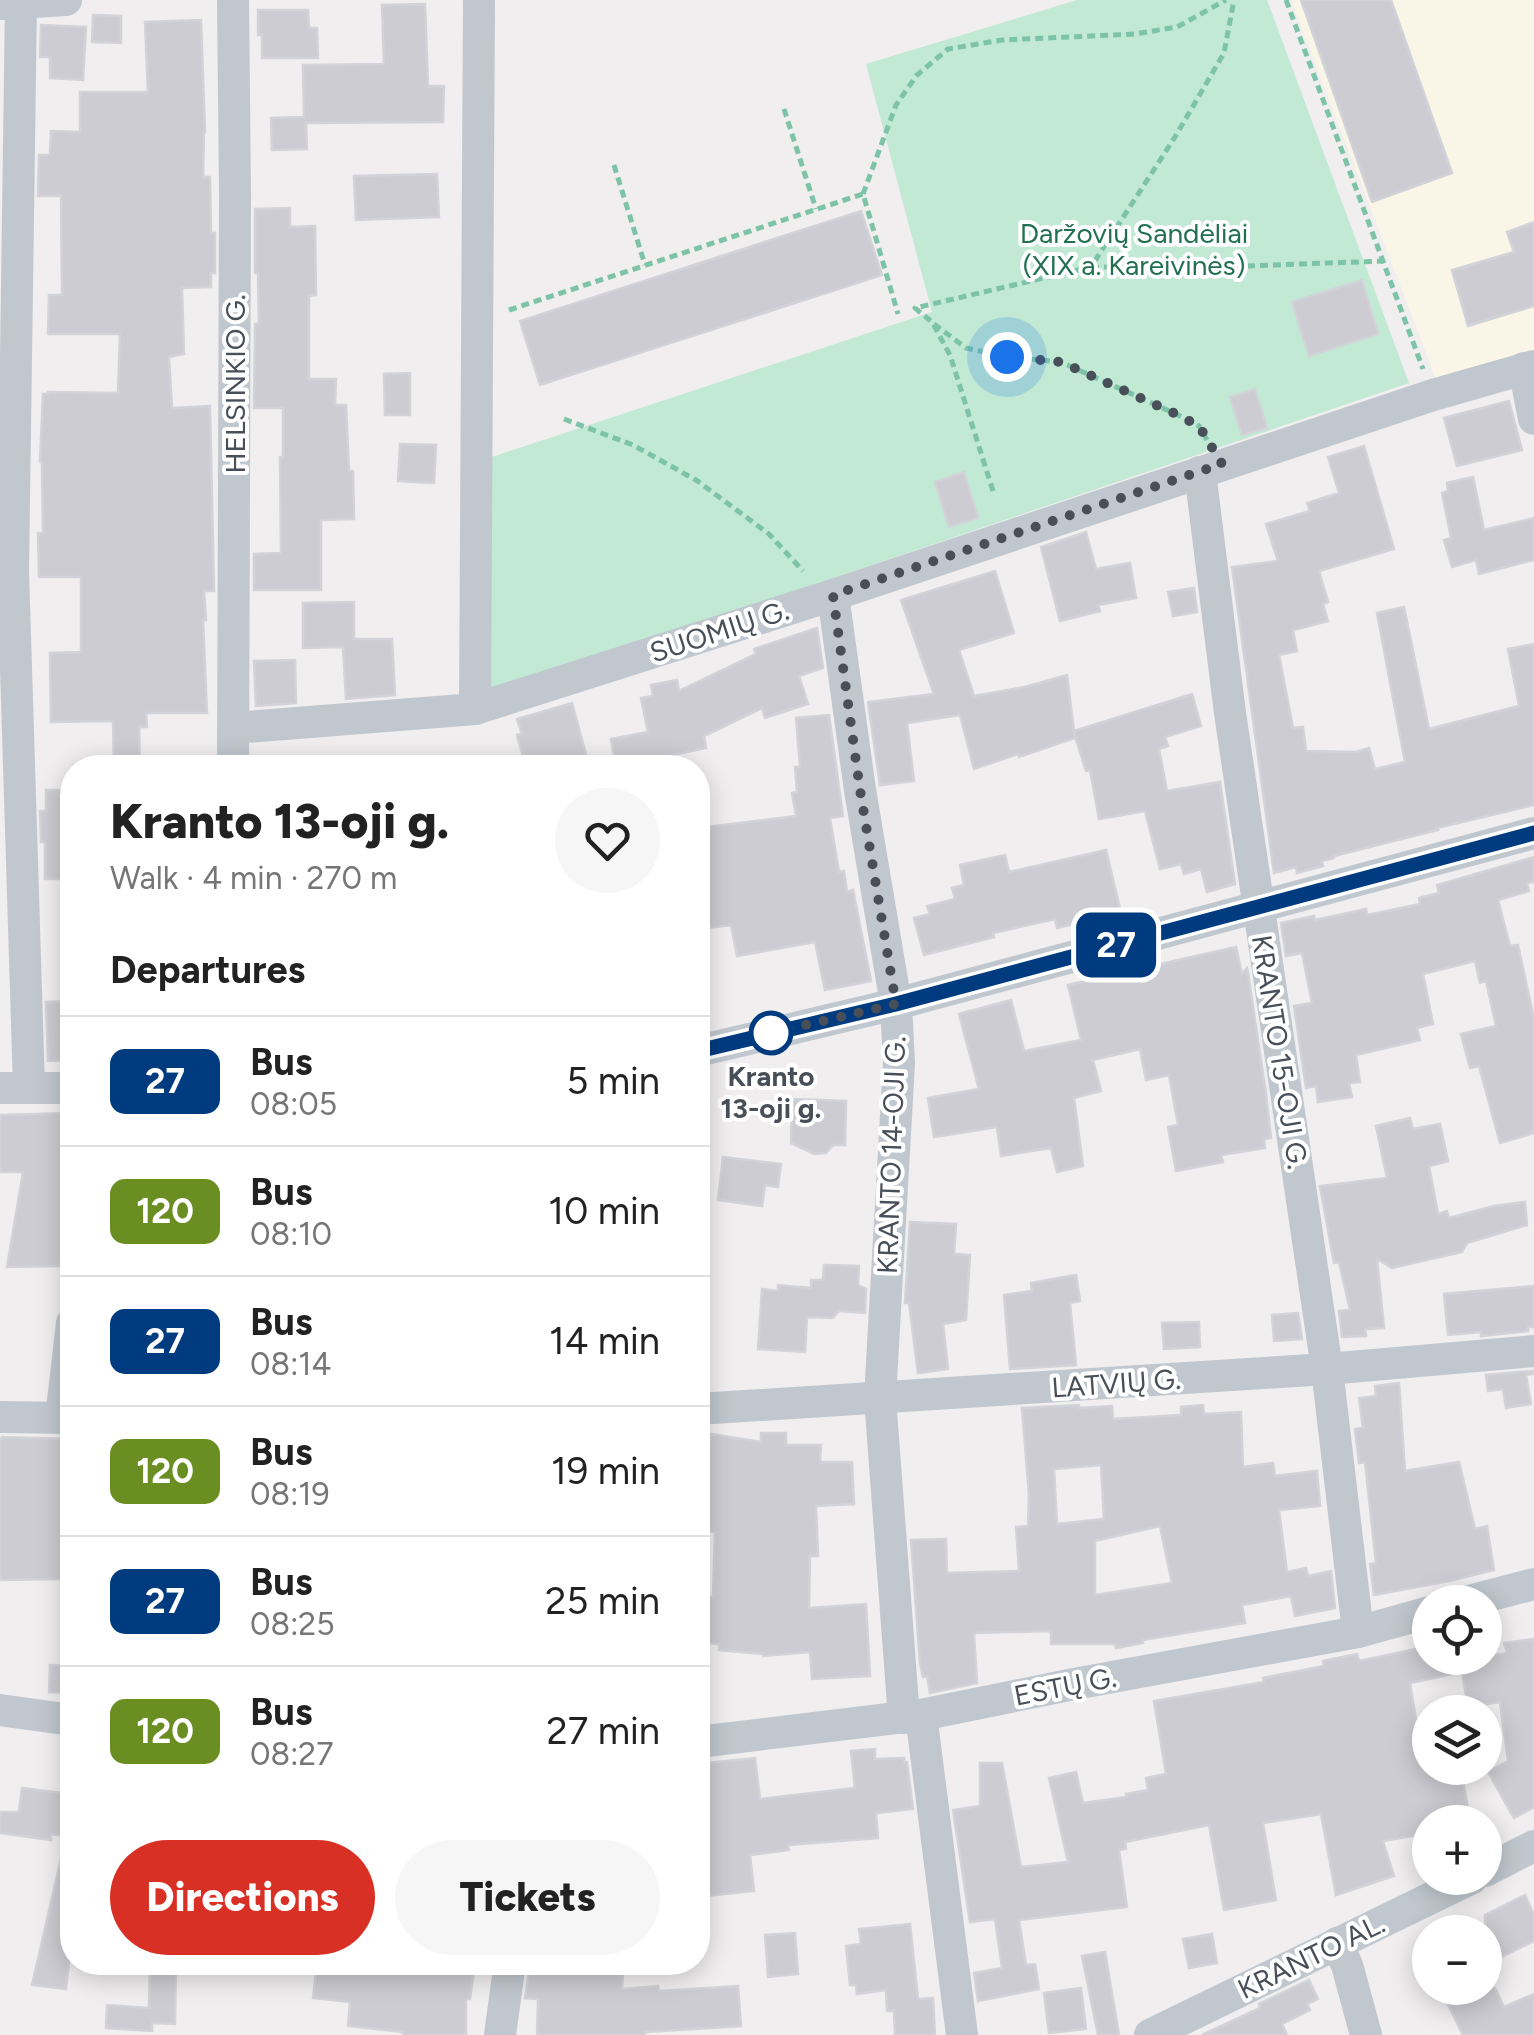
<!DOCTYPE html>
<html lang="en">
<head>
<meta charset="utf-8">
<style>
	body { margin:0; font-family:Figtree,sans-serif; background:#f6f6f6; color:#222; height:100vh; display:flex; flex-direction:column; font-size:38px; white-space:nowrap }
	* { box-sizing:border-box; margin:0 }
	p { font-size:32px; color:#767676 }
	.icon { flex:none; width:55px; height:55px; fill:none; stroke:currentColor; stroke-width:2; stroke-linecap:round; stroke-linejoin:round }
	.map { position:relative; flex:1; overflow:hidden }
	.sheet { position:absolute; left:60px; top:755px; width:650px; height:1220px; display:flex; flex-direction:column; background:#fff; border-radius:40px; box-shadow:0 5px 25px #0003 }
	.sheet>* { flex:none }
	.badge { padding:0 20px; border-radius:15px; font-size:35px; line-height:65px }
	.buttons { position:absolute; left:1412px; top:1585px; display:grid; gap:20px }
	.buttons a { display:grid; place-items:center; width:90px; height:90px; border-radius:50%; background:#fff; box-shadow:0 5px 25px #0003; font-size:50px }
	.you { position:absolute; width:50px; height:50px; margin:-25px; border:8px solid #fff; border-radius:50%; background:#1a73e8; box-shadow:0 0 0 15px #1a73e833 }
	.map>.badge { position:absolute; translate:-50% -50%; box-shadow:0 0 0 5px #fff }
	h2 { padding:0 50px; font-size:38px; line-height:90px }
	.round { display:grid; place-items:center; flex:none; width:105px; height:105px; border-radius:52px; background:#f6f6f6 }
	.summary { display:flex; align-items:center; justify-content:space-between; height:170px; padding:0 50px }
	h1 { font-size:48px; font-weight:800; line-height:75px }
	.button { display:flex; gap:20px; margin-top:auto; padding:20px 50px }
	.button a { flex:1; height:115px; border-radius:60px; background:#d93025; color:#fff; font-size:40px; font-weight:800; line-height:115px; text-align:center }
	.button a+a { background:#f6f6f6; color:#222 }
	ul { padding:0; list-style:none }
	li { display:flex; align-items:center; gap:30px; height:130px; padding:0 50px; border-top:2px solid #e0e0e0 }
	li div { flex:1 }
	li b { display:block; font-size:38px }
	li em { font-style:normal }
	li .badge { min-width:110px; font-weight:700; text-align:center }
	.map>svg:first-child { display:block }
</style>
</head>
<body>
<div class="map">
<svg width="1534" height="2035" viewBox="0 0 1534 2035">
	<rect width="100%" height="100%" fill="#f0eeee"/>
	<path fill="#f9f6e8" d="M 1291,0 L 1534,0 L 1534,350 L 1436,379 Z"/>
	<path fill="#c1e9d4" d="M 1077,0 L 1267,0 L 1409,383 L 491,694 L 486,459 L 932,312 L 866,64 Z"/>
	<g fill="#ccccd2" stroke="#d2d3d8" stroke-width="2.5" fill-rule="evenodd">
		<path d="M 1301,0 L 1391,0 L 1452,173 L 1372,202 Z"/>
		<path d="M 425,4 L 428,86 L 444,86 L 443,122 L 306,123 L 307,149 L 272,150 L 271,118 L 304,117 L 303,65 L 384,64 L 382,5 Z"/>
		<path d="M 258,10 L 308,10 L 309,28 L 317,28 L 318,58 L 262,58 L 262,35 L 258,35 Z"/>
		<path d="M 93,15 L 121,16 L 121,43 L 92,42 Z"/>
		<path d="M 201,20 L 205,132 L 204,132 L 203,177 L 210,177 L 211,233 L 215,233 L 215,273 L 211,273 L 211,287 L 182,288 L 184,354 L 169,357 L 172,408 L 210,406 L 214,591 L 204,591 L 206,620 L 203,620 L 207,713 L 146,713 L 147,727 L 139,727 L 140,768 L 114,768 L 113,721 L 51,722 L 50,653 L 81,652 L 81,577 L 39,577 L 38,533 L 43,533 L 42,462 L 40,462 L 43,394 L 48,394 L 48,392 L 118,393 L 120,334 L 48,334 L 49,295 L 62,295 L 61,196 L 38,196 L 39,155 L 50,155 L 51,131 L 80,132 L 80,92 L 148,92 L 145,22 Z"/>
		<path d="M 41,25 L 86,27 L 83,80 L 50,78 L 50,57 L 40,57 Z"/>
		<path d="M 437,174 L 439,217 L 356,220 L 354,176 Z"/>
		<path d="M 290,208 L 290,227 L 315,226 L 316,295 L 309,296 L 309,379 L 336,379 L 335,405 L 346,405 L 349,471 L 353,471 L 354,519 L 321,520 L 321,590 L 254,590 L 254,554 L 281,553 L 280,457 L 283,457 L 283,408 L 254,408 L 255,324 L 259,324 L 258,273 L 255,273 L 255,209 Z"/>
		<path d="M 861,211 L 882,275 L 540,385 L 520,321 Z"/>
		<path d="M 1534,222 L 1534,306 L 1468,326 L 1452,270 L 1514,252 L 1507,232 Z"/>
		<path d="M 1362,280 L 1378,334 L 1309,356 L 1292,302 Z"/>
		<path d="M 410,373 L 410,415 L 385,415 L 384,374 Z"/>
		<path d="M 1255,389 L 1267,428 L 1242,435 L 1230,397 Z"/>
		<path d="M 1509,401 L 1522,450 L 1457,466 L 1444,418 Z"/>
		<path d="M 400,444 L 436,445 L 434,483 L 398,481 Z"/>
		<path d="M 1364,446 L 1394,549 L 1319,571 L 1328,602 L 1323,604 L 1328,621 L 1293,630 L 1297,651 L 1279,655 L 1293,728 L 1303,727 L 1306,751 L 1356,752 L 1369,748 L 1375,769 L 1405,762 L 1377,613 L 1404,607 L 1429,729 L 1519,706 L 1508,649 L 1534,644 L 1534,805 L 1437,828 L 1438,830 L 1334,856 L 1334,858 L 1322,861 L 1323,866 L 1297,873 L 1296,867 L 1274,873 L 1232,567 L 1278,561 L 1266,524 L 1310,511 L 1307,503 L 1339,493 L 1328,457 Z"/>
		<path d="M 964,472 L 978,518 L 949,527 L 935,482 Z"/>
		<path d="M 1473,477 L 1484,530 L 1534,518 L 1534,560 L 1479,574 L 1476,560 L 1452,567 L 1444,540 L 1451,538 L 1442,493 L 1448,491 L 1447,483 Z"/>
		<path d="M 1086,532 L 1096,569 L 1130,563 L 1136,598 L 1098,605 L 1100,611 L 1060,621 L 1041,547 Z"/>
		<path d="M 995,571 L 1014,633 L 959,650 L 974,696 L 1025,687 L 1067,675 L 1074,731 L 1192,694 L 1201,726 L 1165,737 L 1168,746 L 1159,749 L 1167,791 L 1220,782 L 1235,884 L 1207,892 L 1201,869 L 1184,874 L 1181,864 L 1160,869 L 1145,811 L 1099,819 L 1090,770 L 1086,771 L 1074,733 L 1075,738 L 1019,757 L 1018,754 L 974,769 L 960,715 L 907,723 L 914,781 L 880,785 L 868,702 L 934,694 L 901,600 Z"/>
		<path d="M 1194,588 L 1197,612 L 1173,616 L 1168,592 Z"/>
		<path d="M 354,602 L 354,639 L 392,639 L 395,695 L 346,699 L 343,647 L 303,648 L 303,603 Z"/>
		<path d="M 817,628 L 823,668 L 799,676 L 808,704 L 765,718 L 762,708 L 704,736 L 706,748 L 616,767 L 611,739 L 648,732 L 641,698 L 653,696 L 651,685 L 677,680 L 679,691 L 756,654 L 754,649 Z"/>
		<path d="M 295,660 L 296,703 L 256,706 L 254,661 Z"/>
		<path d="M 572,703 L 588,762 L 568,768 L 526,768 L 517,735 L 522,734 L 517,719 Z"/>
		<path d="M 829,715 L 843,816 L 830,818 L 839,872 L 844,871 L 847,892 L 853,890 L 871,981 L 825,990 L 815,942 L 737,956 L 731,925 L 698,929 L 698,828 L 796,816 L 792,793 L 797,792 L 795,767 L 800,767 L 796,718 Z"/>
		<path d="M 46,790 L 72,790 L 72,879 L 45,879 L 45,842 L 41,842 L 40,811 L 46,811 Z"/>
		<path d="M 1106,850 L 1121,913 L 1057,928 L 1055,919 L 993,933 L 994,937 L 924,955 L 914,918 L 930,914 L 927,906 L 955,899 L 952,888 L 964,885 L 960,865 L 1005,855 L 1009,872 Z"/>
		<path d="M 1534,857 L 1534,882 L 1527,883 L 1529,891 L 1498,900 L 1510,946 L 1518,945 L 1534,1019 L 1534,1133 L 1500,1143 L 1479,1066 L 1470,1068 L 1461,1034 L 1496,1026 L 1486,981 L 1480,983 L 1475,961 L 1423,974 L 1433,1024 L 1417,1028 L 1420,1040 L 1356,1055 L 1360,1082 L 1349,1083 L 1352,1097 L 1318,1102 L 1316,1086 L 1306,1088 L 1294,1006 L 1312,1003 L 1302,953 L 1286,956 L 1281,923 L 1314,916 L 1315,920 L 1366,909 L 1367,915 L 1420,904 L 1419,898 L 1439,893 L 1437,885 Z"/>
		<path d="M 1236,947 L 1242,974 L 1247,968 L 1248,973 L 1266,1094 L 1271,1138 L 1264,1139 L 1265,1148 L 1221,1155 L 1223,1162 L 1176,1171 L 1168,1127 L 1178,1125 L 1169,1075 L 1146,1080 L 1140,1049 L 1093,1060 L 1101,1091 L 1074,1098 L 1083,1166 L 1057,1172 L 1051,1148 L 1001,1156 L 997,1127 L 934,1137 L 928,1098 L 979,1089 L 959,1014 L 1011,1000 L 1024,1051 L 1081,1040 L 1068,985 Z"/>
		<path d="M 72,1001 L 72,1060 L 48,1061 L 46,1002 Z"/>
		<path d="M 792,1099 L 846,1101 L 845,1145 L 833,1145 L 826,1153 L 814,1154 L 791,1143 Z"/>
		<path d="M 72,1113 L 72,1174 L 60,1266 L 7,1267 L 23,1172 L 0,1172 L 0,1115 Z"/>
		<path d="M 1410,1118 L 1413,1129 L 1440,1124 L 1448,1161 L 1429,1166 L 1438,1214 L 1447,1211 L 1449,1218 L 1494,1206 L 1525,1202 L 1527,1225 L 1467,1243 L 1462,1252 L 1392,1268 L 1377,1259 L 1384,1328 L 1365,1329 L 1366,1336 L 1342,1337 L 1339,1311 L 1350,1310 L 1339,1262 L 1334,1263 L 1320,1186 L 1387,1178 L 1376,1126 Z"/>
		<path d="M 723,1157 L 781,1164 L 778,1187 L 765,1185 L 762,1206 L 718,1200 Z"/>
		<path d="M 910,1222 L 956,1224 L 954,1254 L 970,1255 L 966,1320 L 943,1324 L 948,1369 L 918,1373 L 909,1303 L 905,1303 Z"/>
		<path d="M 824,1265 L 859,1266 L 858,1285 L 866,1289 L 865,1313 L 839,1311 L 833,1318 L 807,1317 L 805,1352 L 758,1349 L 762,1289 L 778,1291 L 778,1285 L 811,1288 L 811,1280 L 823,1280 Z"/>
		<path d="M 1076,1275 L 1080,1301 L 1070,1303 L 1076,1365 L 1010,1369 L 1004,1295 L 1032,1291 L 1031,1283 Z"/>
		<path d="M 1534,1286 L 1534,1327 L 1528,1327 L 1528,1331 L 1481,1336 L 1481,1332 L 1448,1335 L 1444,1294 Z"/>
		<path d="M 1298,1313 L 1302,1339 L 1274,1341 L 1272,1315 Z"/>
		<path d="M 1199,1322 L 1200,1347 L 1164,1349 L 1162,1323 Z"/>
		<path d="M 1533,1371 L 1533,1374 L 1526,1375 L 1531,1404 L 1506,1408 L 1503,1389 L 1488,1391 L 1486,1375 Z"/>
		<path d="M 1399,1383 L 1405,1471 L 1459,1462 L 1475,1529 L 1487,1526 L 1494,1570 L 1449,1581 L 1374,1595 L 1370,1564 L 1376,1563 L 1365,1462 L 1359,1463 L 1355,1429 L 1363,1428 L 1359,1398 L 1376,1396 L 1375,1386 Z"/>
		<path d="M 1079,1405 L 1079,1408 L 1112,1406 L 1113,1419 L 1181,1415 L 1181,1407 L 1203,1405 L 1204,1414 L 1241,1412 L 1243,1467 L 1273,1463 L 1275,1476 L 1317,1471 L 1320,1506 L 1279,1510 L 1287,1572 L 1306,1568 L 1308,1576 L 1331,1571 L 1335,1608 L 1295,1616 L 1291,1596 L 1242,1605 L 1245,1623 L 1143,1640 L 1143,1643 L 1116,1648 L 1115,1644 L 1051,1644 L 1051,1631 L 974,1633 L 977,1683 L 930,1693 L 927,1676 L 923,1677 L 920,1663 L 911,1540 L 946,1539 L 947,1573 L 1019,1571 L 1016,1527 L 1028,1526 L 1029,1495 L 1022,1408 ZM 1101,1465 L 1104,1519 L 1057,1524 L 1054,1469 ZM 1160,1526 L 1172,1583 L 1095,1595 L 1095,1541 Z"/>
		<path d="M 761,1433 L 786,1433 L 786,1445 L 821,1445 L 820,1462 L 852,1462 L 854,1504 L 816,1506 L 818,1556 L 810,1556 L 809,1608 L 866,1604 L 870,1676 L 812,1679 L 810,1652 L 763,1656 L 763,1654 L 719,1650 L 719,1644 L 698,1642 L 700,1596 L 713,1597 L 715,1532 L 698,1530 L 698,1496 L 701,1473 L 705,1474 L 711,1434 L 761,1442 Z"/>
		<path d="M 2,1437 L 72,1439 L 72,1512 L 68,1512 L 67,1576 L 61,1576 L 61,1579 L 0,1580 L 0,1441 Z"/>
		<path d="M 1534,1639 L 1534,1807 L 1514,1818 L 1488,1772 L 1508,1761 L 1500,1702 L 1468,1707 L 1462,1672 L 1410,1683 L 1418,1732 L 1430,1730 L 1430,1768 L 1461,1768 L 1470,1822 L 1430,1822 L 1430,1833 L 1383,1841 L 1394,1876 L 1336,1895 L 1321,1814 L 1263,1823 L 1276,1900 L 1224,1910 L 1209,1825 L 1125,1842 L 1126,1849 L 1119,1850 L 1127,1907 L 1019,1920 L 1026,1965 L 1035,1964 L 1039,1989 L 978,2001 L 974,1973 L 1002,1968 L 995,1919 L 970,1922 L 953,1810 L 980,1806 L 980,1763 L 1002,1763 L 1021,1867 L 1068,1862 L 1049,1778 L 1076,1772 L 1083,1803 L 1127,1797 L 1126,1794 L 1148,1790 L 1146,1778 L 1166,1774 L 1154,1701 L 1264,1682 L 1263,1678 L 1324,1666 L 1323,1661 L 1357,1654 L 1359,1661 L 1430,1646 L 1430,1658 L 1480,1658 L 1507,1653 L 1504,1643 Z"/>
		<path d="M 50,1665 L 72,1666 L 72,1693 L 49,1692 Z"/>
		<path d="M 875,1749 L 875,1759 L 904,1758 L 904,1762 L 907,1762 L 913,1809 L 876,1813 L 878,1838 L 788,1845 L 789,1850 L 750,1855 L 754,1891 L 707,1896 L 698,1823 L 698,1764 L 755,1758 L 760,1799 L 855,1788 L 851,1751 Z"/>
		<path d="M 22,1788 L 72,1794 L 72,1837 L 51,1834 L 51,1840 L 0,1833 L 0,1812 L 19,1812 Z"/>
		<path d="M 63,1850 L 72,1851 L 72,1944 L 71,1944 L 66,1989 L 32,1985 Z"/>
		<path d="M 1525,1895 L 1534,1915 L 1534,1941 L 1485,1965 L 1485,1915 Z"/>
		<path d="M 910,1924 L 918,1999 L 933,1998 L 935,2035 L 895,2035 L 894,2011 L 887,2011 L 886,1990 L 857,1994 L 856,1985 L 850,1985 L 846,1946 L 861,1944 L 859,1929 Z"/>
		<path d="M 795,1933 L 798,1974 L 768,1977 L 765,1935 Z"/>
		<path d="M 1212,1934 L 1217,1963 L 1189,1968 L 1183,1939 Z"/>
		<path d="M 1105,1952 L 1119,2035 L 1098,2035 L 1082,1956 Z"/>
		<path d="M 150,1962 L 176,1962 L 175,2024 L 152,2023 L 152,2031 L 106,2028 L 107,2005 L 149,2008 Z"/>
		<path d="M 382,1962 L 475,1962 L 470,1999 L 466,1999 L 466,2035 L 403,2035 L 403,2032 L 348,2026 L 350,2002 L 313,1998 L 317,1964 L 382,1971 Z"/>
		<path d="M 530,1966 L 623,1974 L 622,1989 L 658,1986 L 659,1991 L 738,1986 L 741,2026 L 645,2032 L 645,2035 L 537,2035 L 538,1999 L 525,1998 Z"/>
		<path d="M 1309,1980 L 1318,1999 L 1307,2004 L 1310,2010 L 1282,2024 L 1287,2035 L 1202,2035 L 1260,2008 L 1259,2004 Z"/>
		<path d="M 1081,1988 L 1086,2029 L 1049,2033 L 1044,1993 Z"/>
		<path d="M 1440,1988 L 1495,1988 L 1504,2007 L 1534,1994 L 1534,2035 L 1463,2035 Z"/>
	</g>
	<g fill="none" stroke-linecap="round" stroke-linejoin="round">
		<g stroke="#7dc3a7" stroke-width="5" stroke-dasharray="8 5" stroke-linecap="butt">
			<path d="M 1286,0 L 1423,369"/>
			<path d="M 784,109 L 816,209"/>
			<path d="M 614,165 L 645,265"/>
			<path d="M 863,194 L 896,105 L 917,75 L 948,49 L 1002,40 L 1135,34 L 1177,27 L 1226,0"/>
			<path d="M 1091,267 L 1219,267 L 1383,261"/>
			<path d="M 509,310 L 863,194 L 898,314"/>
			<path d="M 934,324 L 966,348 L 1007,357 L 1061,362 L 1176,414 L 1199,426 L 1207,440"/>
			<path d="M 564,419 L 633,445 L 696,480 L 769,534 L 803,571"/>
			<path d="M 993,491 L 950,355 L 932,322 L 915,308 L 1091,267 L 1175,137 L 1224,53 L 1234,0"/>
		</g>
		<g stroke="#c0c7ce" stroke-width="32">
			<path d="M 21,3 L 13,571 L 29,1088"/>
			<path d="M 1,4 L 66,0"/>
			<path d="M 1524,368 L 1534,419"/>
			<path d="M 1200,472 L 1230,713 L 1327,1369 L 1358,1632"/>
			<path d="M 833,595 L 860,790 L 896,1004 L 899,1063 L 880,1398 L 904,1718"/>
			<path d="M 475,709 L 479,0"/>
			<path d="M 234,728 L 475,709 L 833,595 L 1433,395 L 1534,366"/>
			<path d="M 233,768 L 235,194 L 233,0"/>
			<path d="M 698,1051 L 896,1004 L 1534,833"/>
			<path d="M 0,1088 L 72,1088"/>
			<path d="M 698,1409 L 1327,1369 L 1534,1351"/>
			<path d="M 0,1417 L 72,1418"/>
			<path d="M 61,1418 L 72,1323"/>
			<path d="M 1465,1602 L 1534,1584"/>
			<path d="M 0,1710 L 72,1720"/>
			<path d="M 921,1715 L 962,2035"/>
			<path d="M 698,1742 L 921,1715 L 1069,1685 L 1358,1632 L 1430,1612"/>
			<path d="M 1485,1871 L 1534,1846"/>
			<path d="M 1337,1943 L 1347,1965 L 1366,2035"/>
			<path d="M 500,2035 L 510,1962"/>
			<path d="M 1150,2035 L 1472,1878"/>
		</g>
	</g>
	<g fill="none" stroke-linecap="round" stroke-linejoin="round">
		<defs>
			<path id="line" d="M 698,1051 L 896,1004 L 1534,833"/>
		</defs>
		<use href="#line" stroke="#fff" stroke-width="22"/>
		<use href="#line" stroke="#003b80" stroke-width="15"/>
		<path stroke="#484f59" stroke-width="10" stroke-dasharray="0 18" d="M 771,1033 L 896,1004 L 860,790 L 833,595 L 1222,464 L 1199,426 L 1176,414 L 1061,362 L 1007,357"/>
	</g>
	<circle fill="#fff" stroke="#003b80" stroke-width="5" cx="771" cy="1033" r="20"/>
	<g text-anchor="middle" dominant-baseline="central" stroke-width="8" stroke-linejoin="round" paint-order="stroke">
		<g font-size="28" fill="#217151" stroke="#fff">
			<text x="1134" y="233">Daržovių Sandėliai<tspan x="1134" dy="32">(XIX a. Kareivinės)</tspan></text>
		</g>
		<g font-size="28" fill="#484f59" stroke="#fff">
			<text transform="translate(235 384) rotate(-90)">HELSINKIO G.</text>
			<text transform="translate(719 631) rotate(-18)">SUOMIŲ G.</text>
			<text transform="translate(1280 1052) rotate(81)">KRANTO 15-OJI G.</text>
			<text transform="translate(891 1155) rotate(-88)">KRANTO 14-OJI G.</text>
			<text transform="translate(1116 1383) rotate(-4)">LATVIŲ G.</text>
			<text transform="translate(1065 1686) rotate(-11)">ESTŲ G.</text>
			<text transform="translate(1311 1956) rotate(-26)">KRANTO AL.</text>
		</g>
		<g font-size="28" font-weight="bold" fill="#484f59" stroke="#fff">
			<text x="771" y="1076">Kranto<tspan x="771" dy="32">13-oji g.</tspan></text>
		</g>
	</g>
</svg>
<div class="buttons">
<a><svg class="icon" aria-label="locate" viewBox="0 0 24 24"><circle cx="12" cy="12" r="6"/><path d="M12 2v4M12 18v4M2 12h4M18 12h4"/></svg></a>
<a><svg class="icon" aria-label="layers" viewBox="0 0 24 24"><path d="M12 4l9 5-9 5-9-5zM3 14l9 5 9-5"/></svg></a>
<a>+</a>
<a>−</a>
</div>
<div class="you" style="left:1007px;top:357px"></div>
<b class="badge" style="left:1116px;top:945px;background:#003b80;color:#fff">27</b>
<section class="sheet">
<div class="summary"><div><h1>Kranto 13-oji g.</h1><p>Walk · 4 min · 270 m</p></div><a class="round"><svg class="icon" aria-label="heart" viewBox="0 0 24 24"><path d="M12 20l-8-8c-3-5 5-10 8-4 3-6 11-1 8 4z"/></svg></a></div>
<h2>Departures</h2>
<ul>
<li><span class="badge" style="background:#003b80;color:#fff">27</span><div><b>Bus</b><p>08:05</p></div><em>5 min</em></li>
<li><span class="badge" style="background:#6b8e23;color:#fff">120</span><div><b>Bus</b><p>08:10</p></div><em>10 min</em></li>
<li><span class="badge" style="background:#003b80;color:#fff">27</span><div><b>Bus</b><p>08:14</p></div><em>14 min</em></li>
<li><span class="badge" style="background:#6b8e23;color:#fff">120</span><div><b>Bus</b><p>08:19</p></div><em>19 min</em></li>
<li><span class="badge" style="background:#003b80;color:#fff">27</span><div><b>Bus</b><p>08:25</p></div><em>25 min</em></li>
<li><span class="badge" style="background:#6b8e23;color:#fff">120</span><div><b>Bus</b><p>08:27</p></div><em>27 min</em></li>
</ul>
<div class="button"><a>Directions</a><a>Tickets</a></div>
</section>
</div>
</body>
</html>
